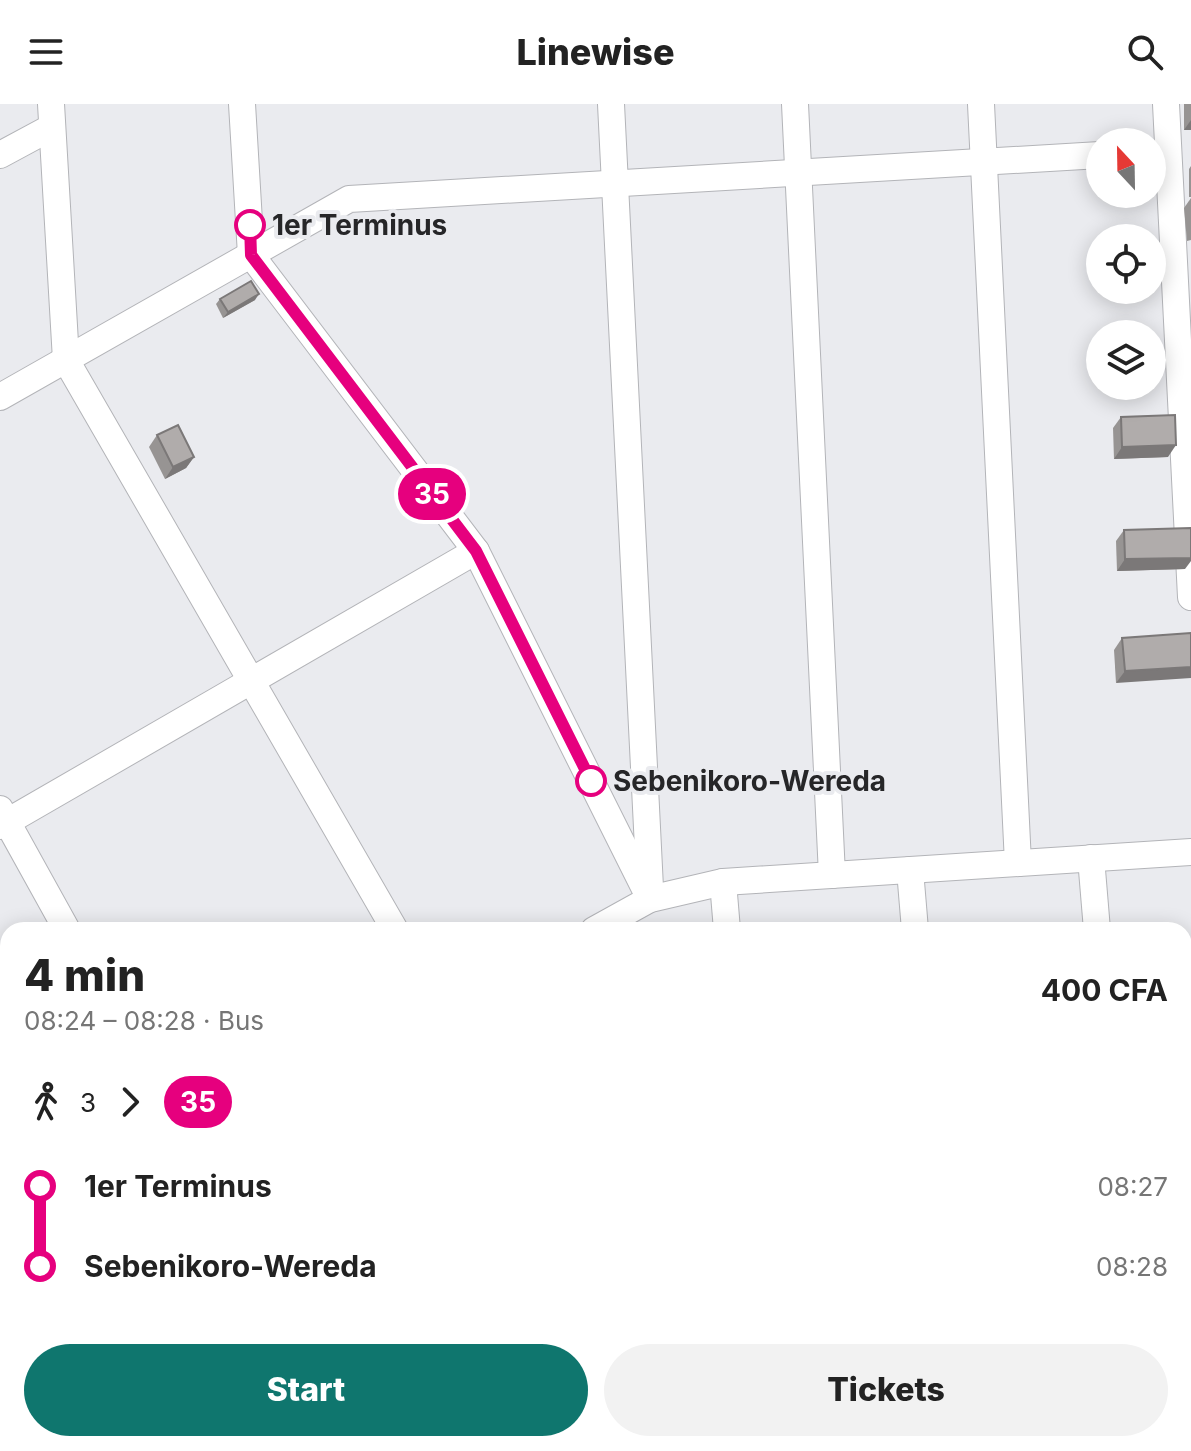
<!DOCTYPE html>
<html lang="en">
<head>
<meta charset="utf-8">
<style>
	body { margin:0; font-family:Inter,sans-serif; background:#f2f2f2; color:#222; height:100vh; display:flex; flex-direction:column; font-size:30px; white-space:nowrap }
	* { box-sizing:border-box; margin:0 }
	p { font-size:26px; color:#767676 }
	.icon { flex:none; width:44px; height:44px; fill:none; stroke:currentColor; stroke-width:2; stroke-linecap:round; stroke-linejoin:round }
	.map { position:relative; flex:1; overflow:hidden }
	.details { position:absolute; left:0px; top:818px; width:1192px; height:530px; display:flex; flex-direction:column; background:#fff; border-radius:24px 24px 0 0; box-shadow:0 4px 20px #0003 }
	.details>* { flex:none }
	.badge { padding:0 16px; border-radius:26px; font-size:28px; line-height:52px }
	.needle { width:52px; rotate:338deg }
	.controls { position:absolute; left:1086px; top:24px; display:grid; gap:16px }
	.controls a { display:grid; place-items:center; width:80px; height:80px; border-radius:50%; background:#fff; box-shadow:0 4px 20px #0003; font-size:40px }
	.map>.badge { position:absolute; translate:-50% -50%; box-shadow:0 0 0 4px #fff }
	.legs { display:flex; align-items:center; gap:12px; height:88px; padding:0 24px; font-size:26px }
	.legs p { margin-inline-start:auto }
	.head { display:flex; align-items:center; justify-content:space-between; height:136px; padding:0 24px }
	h1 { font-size:44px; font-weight:800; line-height:60px }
	.cta { display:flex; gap:16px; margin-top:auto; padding:16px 24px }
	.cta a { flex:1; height:92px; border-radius:48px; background:#0f766e; color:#fff; font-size:32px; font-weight:800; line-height:92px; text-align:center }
	.cta a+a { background:#f2f2f2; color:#222 }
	ul { padding:0 24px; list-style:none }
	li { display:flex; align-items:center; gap:28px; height:80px; font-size:30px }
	li i { display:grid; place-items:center; width:12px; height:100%; margin:0 10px; background:currentColor }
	li i::after { content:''; width:20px; height:20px; margin:-10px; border:6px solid; border-radius:50%; background:#fff }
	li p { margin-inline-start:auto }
	li:first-child i { background:linear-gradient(#0000 50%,currentColor 0) }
	li:last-child i { background:linear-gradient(currentColor 50%,#0000 0) }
	header { display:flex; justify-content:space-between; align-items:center; height:104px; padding:0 24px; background:#fff; font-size:36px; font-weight:800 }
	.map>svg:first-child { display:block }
</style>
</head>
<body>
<header><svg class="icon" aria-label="menu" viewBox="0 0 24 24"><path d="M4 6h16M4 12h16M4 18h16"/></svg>Linewise<svg class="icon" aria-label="search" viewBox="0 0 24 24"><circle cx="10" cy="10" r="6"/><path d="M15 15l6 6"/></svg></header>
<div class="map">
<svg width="1191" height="1347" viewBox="0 0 1191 1347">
	<rect width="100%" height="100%" fill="#eaebef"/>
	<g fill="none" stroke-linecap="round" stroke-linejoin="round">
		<defs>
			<g id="street">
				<path d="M 51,0 L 66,256 L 395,826"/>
				<path d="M 242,0 L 251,151 L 476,447 L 650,795"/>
				<path d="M 611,0 L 650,784"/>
				<path d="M 795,0 L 832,771"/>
				<path d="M 981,0 L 1018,759"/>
				<path d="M 1166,0 L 1191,493"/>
				<path d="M 0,51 L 52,23"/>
				<path d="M 0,293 L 349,95 L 1100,51"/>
				<path d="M 0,705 L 67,826"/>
				<path d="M 0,722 L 476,447"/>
				<path d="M 1091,754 L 1097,826"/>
				<path d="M 910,766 L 915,826"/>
				<path d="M 723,778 L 727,826"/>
				<path d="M 594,826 L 650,795 L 723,778 L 1191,748"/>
				<path d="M 0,1248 L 8,1242"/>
				<path d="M 217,1340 L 217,1347"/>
				<path d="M 399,1340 L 399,1347"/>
				<path d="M 594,1340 L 594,1347"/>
				<path d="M 771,1340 L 771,1347"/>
				<path d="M 959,1340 L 959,1347"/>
				<path d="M 1140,1340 L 1141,1347"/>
			</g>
		</defs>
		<use href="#street" stroke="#b3b4b8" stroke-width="28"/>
		<use href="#street" stroke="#fff" stroke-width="26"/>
	</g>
	<g fill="#979493">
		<rect x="1184" y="0" width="7" height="26"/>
		<path d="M 1191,62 L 1191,93 L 1189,93 L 1189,65 Z"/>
		<path d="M 1191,94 L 1191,136 L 1187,137 L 1184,104 Z"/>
		<path d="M 220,195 L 255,196 L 223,214 L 216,200 Z"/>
		<path d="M 1121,313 L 1168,353 L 1114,355 L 1113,324 Z"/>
		<path d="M 157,331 L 194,353 L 186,364 L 165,375 L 149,343 Z"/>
		<path d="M 1124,426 L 1185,465 L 1117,467 L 1116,437 Z"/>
		<path d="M 1191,529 L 1116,579 L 1114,546 L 1122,534 Z"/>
	</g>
	<g fill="#7b7878">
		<path d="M 1191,16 L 1191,26 L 1184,26 Z"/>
		<path d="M 259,190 L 255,196 L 223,214 L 228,208 Z"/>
		<path d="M 1176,341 L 1168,353 L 1114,355 L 1122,343 Z"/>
		<path d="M 194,353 L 186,364 L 165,375 L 173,363 Z"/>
		<path d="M 1191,454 L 1191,457 L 1185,465 L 1117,467 L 1125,455 Z"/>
		<path d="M 1191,563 L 1191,574 L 1116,579 L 1125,567 Z"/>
		<rect x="1184" y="1176" width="7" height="16"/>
	</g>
	<g fill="#b0acab" stroke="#7b7878" stroke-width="2">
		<path d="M 251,177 L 259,190 L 228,208 L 220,195 Z"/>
		<path d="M 1175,311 L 1176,341 L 1122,343 L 1121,313 Z"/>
		<path d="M 178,321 L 194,353 L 173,363 L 157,331 Z"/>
		<path d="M 1191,424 L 1191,454 L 1125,455 L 1124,426 Z"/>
		<path d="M 1191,529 L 1191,563 L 1125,567 L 1122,534 Z"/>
		<path d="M 1191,1140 L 1191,1176 L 1184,1176 L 1184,1141 Z"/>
	</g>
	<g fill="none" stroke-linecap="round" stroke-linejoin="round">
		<defs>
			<path id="line-1" d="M 250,121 L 251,151 L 476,447 L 591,677"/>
		</defs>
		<use href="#line-1" stroke="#fff" stroke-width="18"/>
		<use href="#line-1" stroke="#e6007e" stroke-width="12"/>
	</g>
	<g fill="#fff" stroke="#e6007e" stroke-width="4">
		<circle cx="250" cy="121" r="14"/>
		<circle cx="591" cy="677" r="14"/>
	</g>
	<g text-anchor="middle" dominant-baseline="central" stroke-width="8" stroke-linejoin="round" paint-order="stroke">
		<g font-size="28" font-weight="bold" fill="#262628" stroke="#eaebef" text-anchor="start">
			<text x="272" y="121">1er Terminus</text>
			<text x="613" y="677">Sebenikoro-Wereda</text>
		</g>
	</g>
</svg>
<div class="controls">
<a><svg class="needle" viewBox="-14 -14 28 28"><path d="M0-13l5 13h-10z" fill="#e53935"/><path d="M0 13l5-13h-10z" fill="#767676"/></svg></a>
<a><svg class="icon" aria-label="locate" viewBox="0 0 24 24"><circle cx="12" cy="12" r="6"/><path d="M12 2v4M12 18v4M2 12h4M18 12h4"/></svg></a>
<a><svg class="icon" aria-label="layers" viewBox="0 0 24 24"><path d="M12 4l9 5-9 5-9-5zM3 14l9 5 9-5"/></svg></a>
</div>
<b class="badge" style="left:432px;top:390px;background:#e6007e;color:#fff">35</b>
<section class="details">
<div class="head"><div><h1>4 min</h1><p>08:24 – 08:28 · Bus</p></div><b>400 CFA</b></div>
<div class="legs"><svg class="icon" aria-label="walk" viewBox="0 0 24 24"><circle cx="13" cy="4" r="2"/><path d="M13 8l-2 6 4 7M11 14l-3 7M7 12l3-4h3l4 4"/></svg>3<svg class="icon" aria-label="forward" viewBox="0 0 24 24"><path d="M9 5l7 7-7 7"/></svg><b class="badge" style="background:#e6007e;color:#fff">35</b></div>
<ul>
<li><i style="color:#e6007e"></i><b>1er Terminus</b><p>08:27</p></li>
<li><i style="color:#e6007e"></i><b>Sebenikoro-Wereda</b><p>08:28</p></li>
</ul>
<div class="cta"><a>Start</a><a>Tickets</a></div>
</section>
</div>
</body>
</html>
